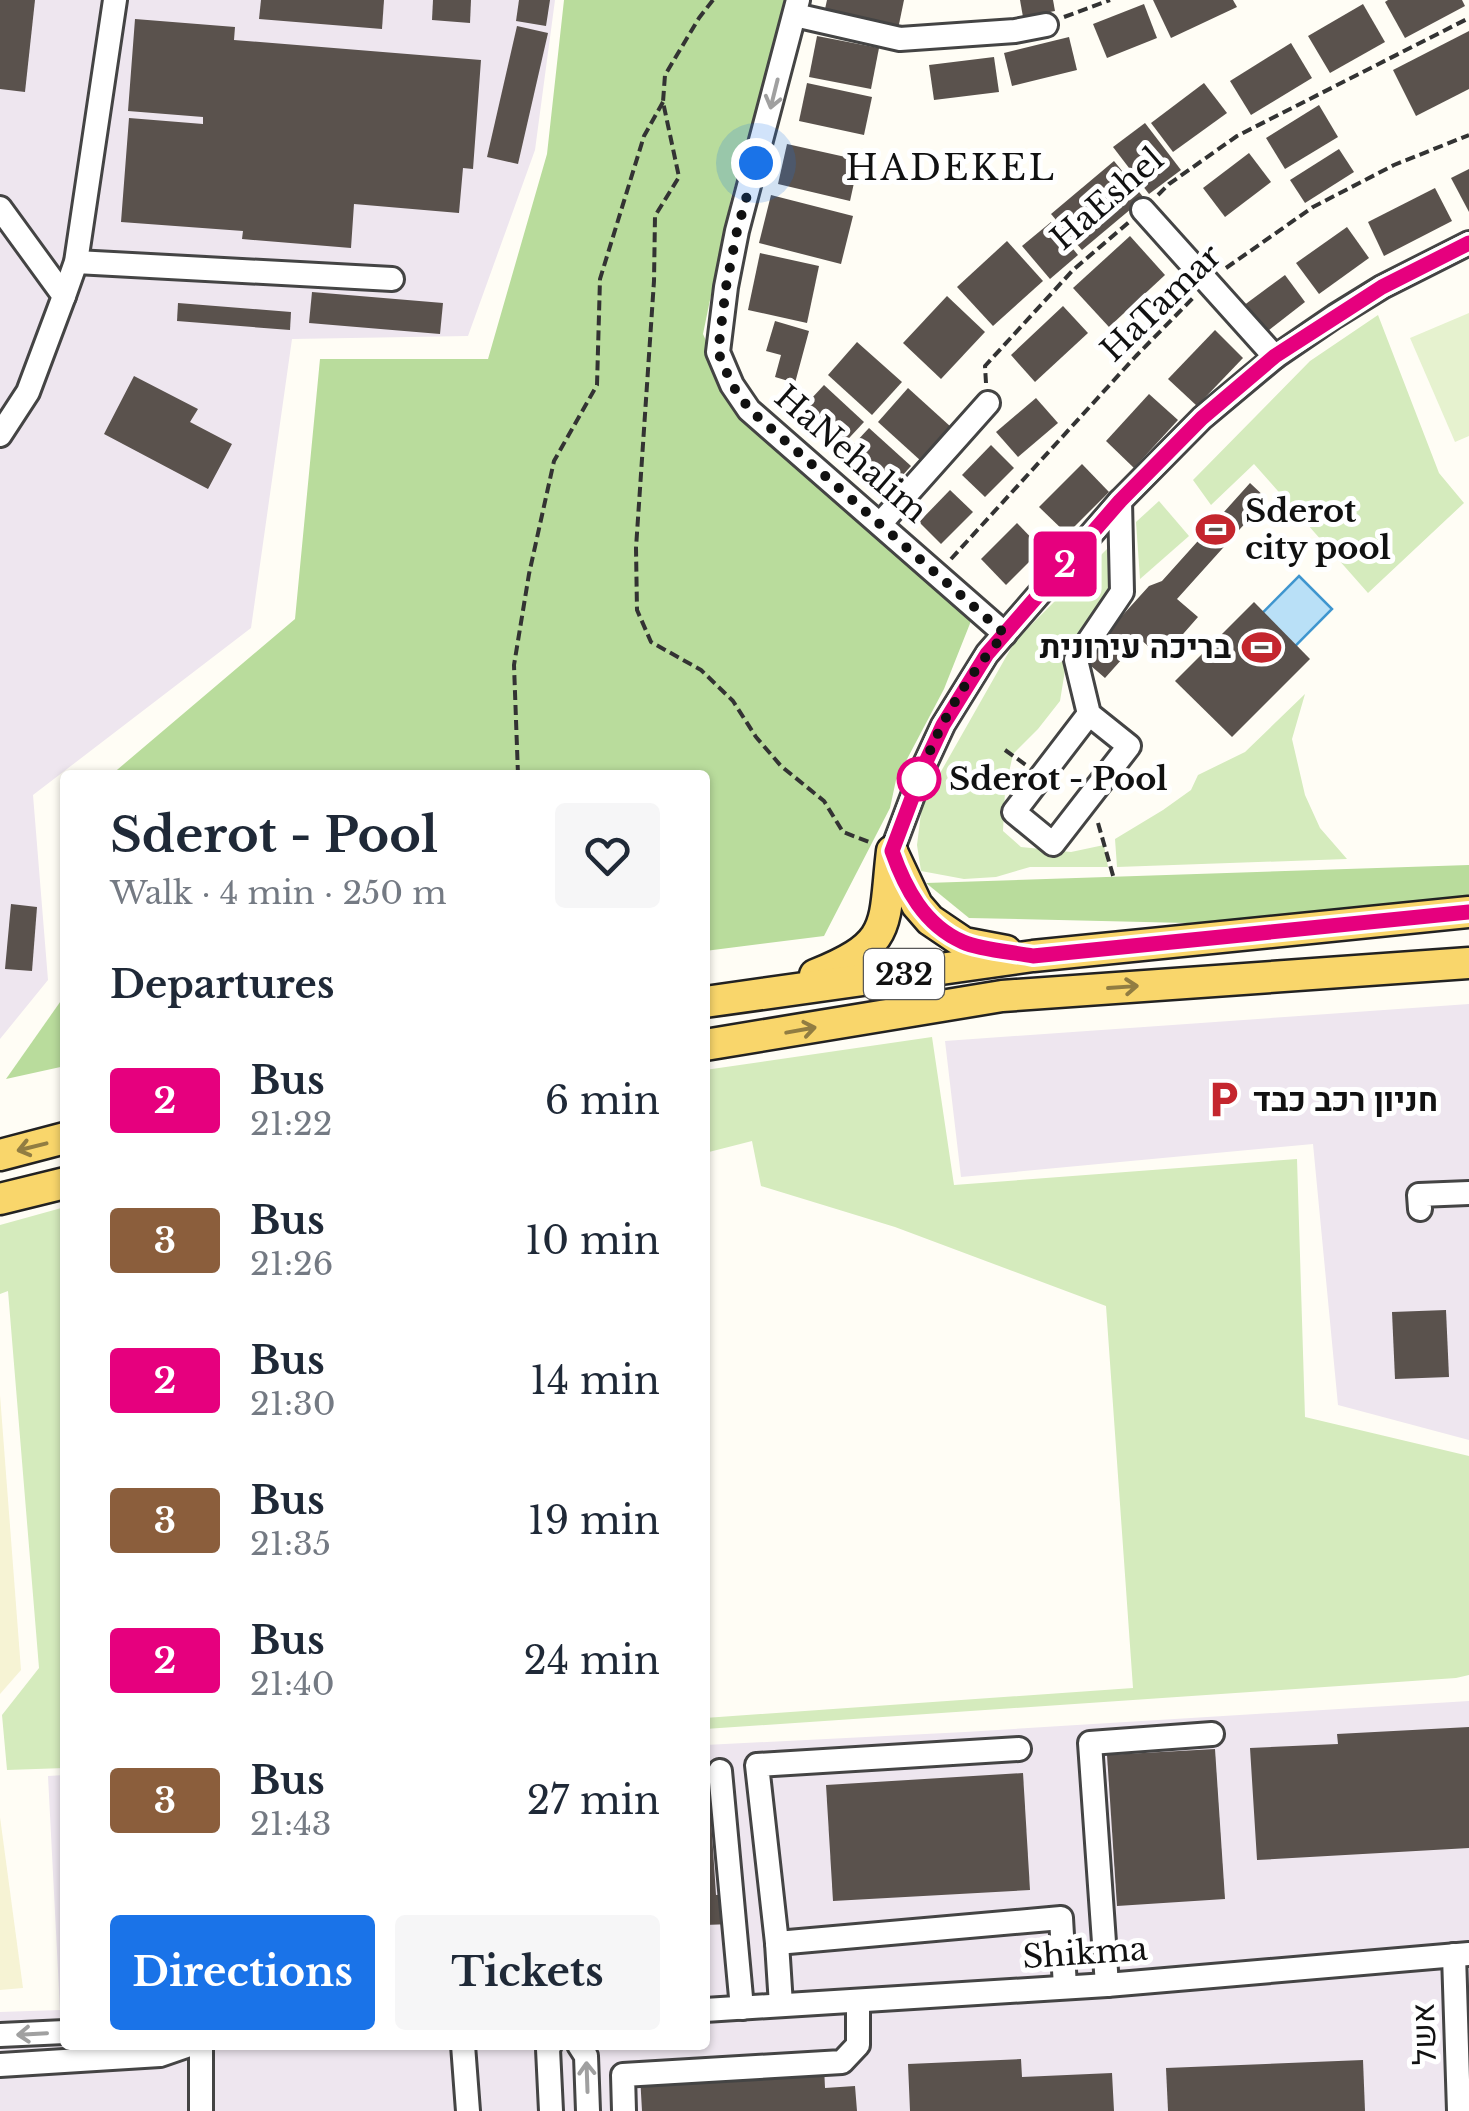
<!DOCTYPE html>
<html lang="en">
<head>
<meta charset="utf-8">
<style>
	body { margin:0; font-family:"Libre Baskerville",Heebo,serif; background:#f6f6f7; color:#1f2937; height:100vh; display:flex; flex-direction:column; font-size:38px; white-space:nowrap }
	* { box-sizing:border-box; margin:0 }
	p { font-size:32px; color:#747a83 }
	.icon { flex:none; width:55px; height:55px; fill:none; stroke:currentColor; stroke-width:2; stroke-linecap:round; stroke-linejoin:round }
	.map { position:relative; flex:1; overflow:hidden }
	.sheet { position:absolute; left:60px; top:770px; width:650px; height:1280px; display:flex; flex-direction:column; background:#fff; border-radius:10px; box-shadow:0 2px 8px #0004 }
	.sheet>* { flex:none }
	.badge { padding:0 20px; border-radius:8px; font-size:35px; line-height:65px }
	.you { position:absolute; width:50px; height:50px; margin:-25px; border:8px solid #fff; border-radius:50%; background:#1a73e8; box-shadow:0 0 0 15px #1a73e833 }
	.map>.badge { position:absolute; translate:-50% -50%; box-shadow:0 0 0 5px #fff }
	h2 { padding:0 50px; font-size:38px; line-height:90px }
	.round { display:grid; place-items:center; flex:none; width:105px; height:105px; border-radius:10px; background:#f6f6f7 }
	.headline { display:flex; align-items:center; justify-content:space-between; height:170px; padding:0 50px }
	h1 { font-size:48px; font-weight:800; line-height:75px }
	.button { display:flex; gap:20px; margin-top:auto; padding:20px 50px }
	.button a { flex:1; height:115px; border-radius:10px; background:#1a73e8; color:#fff; font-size:40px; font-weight:800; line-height:115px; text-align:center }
	.button a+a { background:#f6f6f7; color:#1f2937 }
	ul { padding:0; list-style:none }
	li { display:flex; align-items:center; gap:30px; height:140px; padding:0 50px }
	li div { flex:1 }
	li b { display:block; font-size:38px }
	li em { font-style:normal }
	li .badge { min-width:110px; font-weight:700; text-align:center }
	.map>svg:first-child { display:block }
</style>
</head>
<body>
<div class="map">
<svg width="1469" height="2111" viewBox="0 0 1469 2111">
	<rect width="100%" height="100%" fill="#fffdf5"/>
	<g fill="#eee6ef">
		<path d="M 0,0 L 555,0 L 535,150 L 468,336 L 292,339 L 251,628 L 33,795 L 48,980 L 0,1039 Z"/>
		<path d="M 1469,1004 L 1469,1440 L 1338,1405 L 1313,1144 L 961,1177 L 945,1041 Z"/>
		<path d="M 1469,1701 L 1469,2111 L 0,2111 L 0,2012 L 60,2010 L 48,1776 L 65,1775 L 65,2045 L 705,2045 L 705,1745 L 965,1732 Z"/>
	</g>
	<g fill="#f6f3d4">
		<path d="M 0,1395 L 21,1670 L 0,1694 Z"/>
		<path d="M 0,1817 L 23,1988 L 0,1990 Z"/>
	</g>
	<g fill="#d5ebbd">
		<path d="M 1378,315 L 1439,473 L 1464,503 L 1368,593 L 1254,464 L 1211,505 L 1193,480 L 1310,361 Z"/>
		<path d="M 1159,501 L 1189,536 L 1140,579 L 1136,522 Z"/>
		<path d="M 1109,547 L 1118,574 L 1112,591 L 1068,652 L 1060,701 L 1038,729 L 1013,754 L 1005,791 L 1003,831 L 1021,847 L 1071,852 L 1104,845 L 1108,867 L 1030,867 L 996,877 L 964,879 L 921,871 L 917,845 L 922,805 L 1015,641 Z"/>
		<path d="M 1305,694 L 1292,739 L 1305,795 L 1320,828 L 1347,859 L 1117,867 L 1115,839 L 1163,810 L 1191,790 L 1198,775 L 1245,752 Z"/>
		<path d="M 932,1037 L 954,1185 L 1297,1159 L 1305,1417 L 1469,1456 L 1469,1675 L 1456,1678 L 705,1729 L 705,1718 L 1133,1688 L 1106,1306 L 895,1227 L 761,1186 L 752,1141 L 705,1153 L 705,1070 Z"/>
		<path d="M 65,1207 L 65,1768 L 7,1770 L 2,1715 L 39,1668 L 8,1291 L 0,1294 L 0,1225 Z"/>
	</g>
	<g fill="#b9dc9c">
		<path d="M 564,0 L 785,0 L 764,86 L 731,198 L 703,334 L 740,418 L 971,621 L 944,689 L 896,780 L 890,808 L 824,936 L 705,951 L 705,775 L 111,775 L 295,619 L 320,359 L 488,359 L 547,154 Z"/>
		<path d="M 1469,865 L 1469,909 L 1187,923 L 969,918 L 926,883 Z"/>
		<path d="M 65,995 L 65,1066 L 6,1079 Z"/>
	</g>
	<path fill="#e6f2cf" d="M 1469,313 L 1469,436 L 1455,442 L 1410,338 Z"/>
	<path fill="#b9e0f7" stroke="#3f96cf" stroke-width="2.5" d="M 1299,576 L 1332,609 L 1224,718 L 1191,685 Z"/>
	<g fill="#5a524d">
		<path d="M 0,0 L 35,0 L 25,92 L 0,89 Z"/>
		<path d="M 261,0 L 384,0 L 382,29 L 259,19 Z"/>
		<path d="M 433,0 L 471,0 L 470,23 L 432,20 Z"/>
		<path d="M 519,0 L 550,0 L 546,26 L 516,21 Z"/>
		<path d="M 827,0 L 904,0 L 897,34 L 823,18 Z"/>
		<path d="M 1020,0 L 1053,0 L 1055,11 L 1023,17 Z"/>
		<path d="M 1153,0 L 1233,0 L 1237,7 L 1171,38 Z"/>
		<path d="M 1388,0 L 1462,0 L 1465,6 L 1405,38 L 1385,2 Z"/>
		<path d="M 1144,4 L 1157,38 L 1107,58 L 1093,24 Z"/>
		<path d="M 1363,4 L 1385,42 L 1330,73 L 1308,36 Z"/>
		<path d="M 135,19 L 235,27 L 234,40 L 481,60 L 473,169 L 463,168 L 459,213 L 354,204 L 351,248 L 242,239 L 243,231 L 121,222 L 129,118 L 203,124 L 203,117 L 128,111 Z"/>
		<path d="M 517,26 L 548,33 L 518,164 L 487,157 Z"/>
		<path d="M 1469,31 L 1469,89 L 1416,116 L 1393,70 Z"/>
		<path d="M 817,36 L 879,48 L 871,89 L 809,77 Z"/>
		<path d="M 1069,37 L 1077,70 L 1012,86 L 1004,53 Z"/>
		<path d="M 1291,43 L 1312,78 L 1251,115 L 1230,81 Z"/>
		<path d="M 994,57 L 999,92 L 934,100 L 929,65 Z"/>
		<path d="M 807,83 L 872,97 L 864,135 L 799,121 Z"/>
		<path d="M 1204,83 L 1227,113 L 1173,152 L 1151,123 Z"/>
		<path d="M 1319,105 L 1338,137 L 1285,169 L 1266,138 Z"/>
		<path d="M 1145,123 L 1181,170 L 1149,194 L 1113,147 Z"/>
		<path d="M 787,144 L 859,160 L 850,201 L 778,184 Z"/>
		<path d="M 1339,149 L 1354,172 L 1305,203 L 1290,180 Z"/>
		<path d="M 1249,153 L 1271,182 L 1225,217 L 1203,188 Z"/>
		<path d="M 1114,161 L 1144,198 L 1082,250 L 1051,214 Z"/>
		<path d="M 1469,169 L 1469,212 L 1451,178 Z"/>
		<path d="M 1435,188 L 1452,221 L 1384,256 L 1368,222 Z"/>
		<path d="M 771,195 L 853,216 L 841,264 L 759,243 Z"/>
		<path d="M 1051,222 L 1078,255 L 1050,279 L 1022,246 Z"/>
		<path d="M 1347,227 L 1369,258 L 1319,294 L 1296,263 Z"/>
		<path d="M 1130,236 L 1165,275 L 1109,327 L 1073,288 Z"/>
		<path d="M 1007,241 L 1043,281 L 993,326 L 957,287 Z"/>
		<path d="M 760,253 L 819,266 L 807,323 L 748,310 Z"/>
		<path d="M 1285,275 L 1305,302 L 1264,334 L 1243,306 Z"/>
		<path d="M 312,292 L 443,303 L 440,334 L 309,323 Z"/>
		<path d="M 947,296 L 985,332 L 941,379 L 903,343 Z"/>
		<path d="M 178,303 L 291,312 L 290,330 L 177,321 Z"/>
		<path d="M 1063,306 L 1088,333 L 1035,382 L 1011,355 Z"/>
		<path d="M 775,321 L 809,331 L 795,383 L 775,377 L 781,355 L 766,351 Z"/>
		<path d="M 1215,330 L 1243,358 L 1197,406 L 1168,379 Z"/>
		<path d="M 857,342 L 902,382 L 872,415 L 828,375 Z"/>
		<path d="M 134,376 L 198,409 L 190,422 L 232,444 L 208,489 L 104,434 Z"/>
		<path d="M 824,385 L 864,422 L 837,451 L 797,414 Z"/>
		<path d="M 908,388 L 951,427 L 921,461 L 878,422 Z"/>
		<path d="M 1149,394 L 1178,420 L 1134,468 L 1106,441 Z"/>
		<path d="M 1036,398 L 1058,423 L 1018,457 L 996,432 Z"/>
		<path d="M 869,428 L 911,466 L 884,496 L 841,458 Z"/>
		<path d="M 991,445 L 1014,468 L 985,497 L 962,475 Z"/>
		<path d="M 1082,464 L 1109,492 L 1067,534 L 1039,507 Z"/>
		<path d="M 1250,483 L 1267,499 L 1177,599 L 1198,617 L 1162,658 L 1140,639 L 1105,678 L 1083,659 L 1149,586 L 1162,581 Z"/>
		<path d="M 950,490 L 973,512 L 941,544 L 919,522 Z"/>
		<path d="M 1017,523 L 1042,549 L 1006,585 L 981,559 Z"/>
		<path d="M 1254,602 L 1310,659 L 1232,737 L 1175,681 Z"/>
		<path d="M 11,904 L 37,907 L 32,971 L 5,969 Z"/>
		<path d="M 1446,1310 L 1449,1377 L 1395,1379 L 1392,1312 Z"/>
		<path d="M 1469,1727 L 1469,1848 L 1257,1860 L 1250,1748 L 1338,1744 L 1337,1734 Z"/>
		<path d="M 1215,1749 L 1225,1899 L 1117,1906 L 1107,1755 Z"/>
		<path d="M 708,1773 L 716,1895 L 729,1894 L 731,1924 L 705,1925 L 705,1774 Z"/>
		<path d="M 1023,1773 L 1030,1890 L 833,1901 L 826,1785 Z"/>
		<path d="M 1021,2059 L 1022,2077 L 1112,2073 L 1114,2111 L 910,2111 L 908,2064 Z"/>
		<path d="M 1363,2060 L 1365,2111 L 1168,2111 L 1166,2068 Z"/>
		<path d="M 824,2066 L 825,2088 L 855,2086 L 857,2111 L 642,2111 L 640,2075 Z"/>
	</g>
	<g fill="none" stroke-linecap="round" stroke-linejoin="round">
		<defs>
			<g id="minor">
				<path d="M 798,0 L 737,231 L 726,287 L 718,352 L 732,385 L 749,410 L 1005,634"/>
				<path d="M 795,15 L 900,39 L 1015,31 L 1046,25"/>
				<path d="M 0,208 L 64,296 L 28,392 L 0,435"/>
				<path d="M 1143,210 L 1275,357"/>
				<path d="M 76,262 L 392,279"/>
				<path d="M 64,296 L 76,262 L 115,0"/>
				<path d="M 881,523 L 988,403"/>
				<path d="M 1089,714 L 1129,746 L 1053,844 L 1014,812 L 1089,714 L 1076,660 L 1122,592 L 1120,501"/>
				<path d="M 892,851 L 924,766 L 943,725 L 987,654 L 1120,501 L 1202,418 L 1275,357 L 1335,316 L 1382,287 L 1469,243"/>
				<path d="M 1420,1209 L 1419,1195 L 1469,1193"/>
				<path d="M 720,1771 L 742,2008"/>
				<path d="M 777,1943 L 1061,1918 L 1065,1987"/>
				<path d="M 1454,1955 L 1459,2111"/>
				<path d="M 1107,1985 L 1090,1743 L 1212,1734"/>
				<path d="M 781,2005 L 777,1943 L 757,1765 L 1019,1749"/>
				<path d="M 705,2010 L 1107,1985 L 1469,1954"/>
				<path d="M 0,2035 L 65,2032"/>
				<path d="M 201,2045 L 201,2111"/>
				<path d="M 463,2045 L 468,2111"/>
				<path d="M 550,2045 L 548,2049 L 551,2111"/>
				<path d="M 579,2045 L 586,2056 L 588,2111"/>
				<path d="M 0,2065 L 160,2055 L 189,2045"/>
				<path d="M 624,2111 L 623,2075 L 842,2062 L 858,2045 L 858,2001"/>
			</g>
			<g id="major">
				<path d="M 893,854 L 917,905 L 930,920 L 964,943 L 1006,951"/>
				<path d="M 815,975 C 894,943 883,927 892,851"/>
				<path d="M 705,1002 L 1033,956 L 1469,912"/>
				<path d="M 705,1045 L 1002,996 L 1469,963"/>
				<path d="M 0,1155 L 65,1138"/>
				<path d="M 0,1199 L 65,1183"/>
			</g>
		</defs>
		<use href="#minor" stroke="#444" stroke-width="28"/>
		<use href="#major" stroke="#222" stroke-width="35"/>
		<g stroke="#333" stroke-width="4" stroke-dasharray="10 5" stroke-linecap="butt">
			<path d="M 713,0 L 699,18 L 665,75 L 663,102 L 679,177 L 655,216 L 654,281 L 636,548 L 637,610 L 651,642 L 701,670 L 733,701 L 756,737 L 781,766 L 824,801 L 843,832 L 869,842"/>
			<path d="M 1064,17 L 1110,0"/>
			<path d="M 1158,195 L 1169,184 L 1237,136 L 1469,18"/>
			<path d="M 1226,268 L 1313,207 L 1394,165 L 1469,135"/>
			<path d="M 986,383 L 985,366 L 1073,270 L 1129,222"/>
			<path d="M 951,559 L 1136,356 L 1193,298"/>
			<path d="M 1005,750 L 1026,765"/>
			<path d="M 518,775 L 514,665 L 529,574 L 554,461 L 597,385 L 600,279 L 644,136 L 663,102"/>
			<path d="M 1098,823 L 1114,879"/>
		</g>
		<use href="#minor" stroke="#fff" stroke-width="22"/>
		<use href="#major" stroke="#f9d66b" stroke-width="30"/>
	</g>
	<defs><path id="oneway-shaft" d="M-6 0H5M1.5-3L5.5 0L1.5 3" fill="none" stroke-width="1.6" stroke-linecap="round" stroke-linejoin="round" transform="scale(2.5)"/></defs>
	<g stroke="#a0a0a0">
		<use href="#oneway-shaft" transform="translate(774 94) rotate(104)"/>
		<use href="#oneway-shaft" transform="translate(32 2034) rotate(177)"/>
		<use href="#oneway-shaft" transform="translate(587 2077) rotate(-92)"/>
	</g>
	<g stroke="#917d42">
		<use href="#oneway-shaft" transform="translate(1123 987) rotate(-4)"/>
		<use href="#oneway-shaft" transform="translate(801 1030) rotate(-10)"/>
		<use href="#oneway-shaft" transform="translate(32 1147) rotate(166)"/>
	</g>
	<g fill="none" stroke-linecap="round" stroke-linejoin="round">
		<defs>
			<path id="line" d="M 1469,243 L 1382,287 L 1275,356 L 1202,418 L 1120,501 L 987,654 L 943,725 L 924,766 L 892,851 C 905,888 924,925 963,942 C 981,950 1013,952 1033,956 L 1469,912"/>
		</defs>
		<use href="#line" stroke="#fff" stroke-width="22"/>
		<use href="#line" stroke="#e6007e" stroke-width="15"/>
		<path stroke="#111" stroke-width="10" stroke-dasharray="0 18" d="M 756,163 L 737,231 L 726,287 L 718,352 L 732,385 L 750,410 L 1005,634 C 968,674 937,727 919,779"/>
	</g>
	<defs>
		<symbol id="stadium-bare" viewBox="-9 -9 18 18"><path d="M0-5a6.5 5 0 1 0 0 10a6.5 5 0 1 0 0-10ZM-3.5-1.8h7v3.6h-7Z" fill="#c4262e" stroke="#fff" stroke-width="2.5" paint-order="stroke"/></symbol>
		<symbol id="parking-bare" viewBox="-9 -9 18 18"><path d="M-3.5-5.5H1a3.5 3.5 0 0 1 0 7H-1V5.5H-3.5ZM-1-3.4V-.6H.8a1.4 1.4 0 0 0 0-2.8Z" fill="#c4262e" stroke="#fff" stroke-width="2.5" paint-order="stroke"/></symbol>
	</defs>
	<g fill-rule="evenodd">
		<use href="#stadium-bare" x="1188" y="502" width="55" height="55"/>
		<use href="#stadium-bare" x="1234" y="620" width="55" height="55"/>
		<use href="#parking-bare" x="1196" y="1072" width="55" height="55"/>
	</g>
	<circle fill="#fff" stroke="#e6007e" stroke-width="5" cx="919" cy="779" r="20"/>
	<g text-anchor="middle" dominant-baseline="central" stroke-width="10" stroke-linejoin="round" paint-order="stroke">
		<rect fill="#fff" stroke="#585858" stroke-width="2.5" x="864" y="949" width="80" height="50" rx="8"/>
		<g font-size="30" font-weight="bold" fill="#111">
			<text x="904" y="974">232</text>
		</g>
		<g font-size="32" fill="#111" stroke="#fff">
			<text transform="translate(1107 199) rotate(-41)">HaEshel</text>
			<text transform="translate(1161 303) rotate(-44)">HaTamar</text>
			<text transform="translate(851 454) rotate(41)">HaNehalim</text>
			<text transform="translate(1085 1953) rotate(-4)">Shikma</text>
			<text transform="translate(1424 2034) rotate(-92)">אשל</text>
		</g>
		<g font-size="32" font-weight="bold" fill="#111" stroke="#fff" text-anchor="start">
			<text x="1245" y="511">Sderot<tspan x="1245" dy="37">city pool</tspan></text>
			<text x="1231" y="647" text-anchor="end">בריכה עירונית</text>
			<text x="1253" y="1100">חניון רכב כבד</text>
		</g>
		<g font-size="32" font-weight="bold" fill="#111" stroke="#fff" text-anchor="start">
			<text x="949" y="779">Sderot - Pool</text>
		</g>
		<g font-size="35" letter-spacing="2.5" fill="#111" stroke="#fff">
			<text x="951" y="167">HADEKEL</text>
		</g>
	</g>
</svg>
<div class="you" style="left:756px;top:163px"></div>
<b class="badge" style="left:1065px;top:564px;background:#e6007e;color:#fff">2</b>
<section class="sheet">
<div class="headline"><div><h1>Sderot - Pool</h1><p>Walk · 4 min · 250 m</p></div><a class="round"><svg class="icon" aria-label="heart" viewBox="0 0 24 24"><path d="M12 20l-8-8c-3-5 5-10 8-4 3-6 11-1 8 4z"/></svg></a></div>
<h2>Departures</h2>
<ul>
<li><span class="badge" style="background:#e6007e;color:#fff">2</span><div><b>Bus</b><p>21:22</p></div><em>6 min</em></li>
<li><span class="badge" style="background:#8b5e3c;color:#fff">3</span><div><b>Bus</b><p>21:26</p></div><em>10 min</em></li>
<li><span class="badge" style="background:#e6007e;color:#fff">2</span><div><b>Bus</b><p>21:30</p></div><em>14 min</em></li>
<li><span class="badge" style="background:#8b5e3c;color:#fff">3</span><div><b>Bus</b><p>21:35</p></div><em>19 min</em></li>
<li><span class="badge" style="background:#e6007e;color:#fff">2</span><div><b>Bus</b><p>21:40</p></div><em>24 min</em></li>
<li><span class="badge" style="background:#8b5e3c;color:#fff">3</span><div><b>Bus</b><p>21:43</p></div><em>27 min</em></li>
</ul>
<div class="button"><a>Directions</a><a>Tickets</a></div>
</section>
</div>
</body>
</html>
